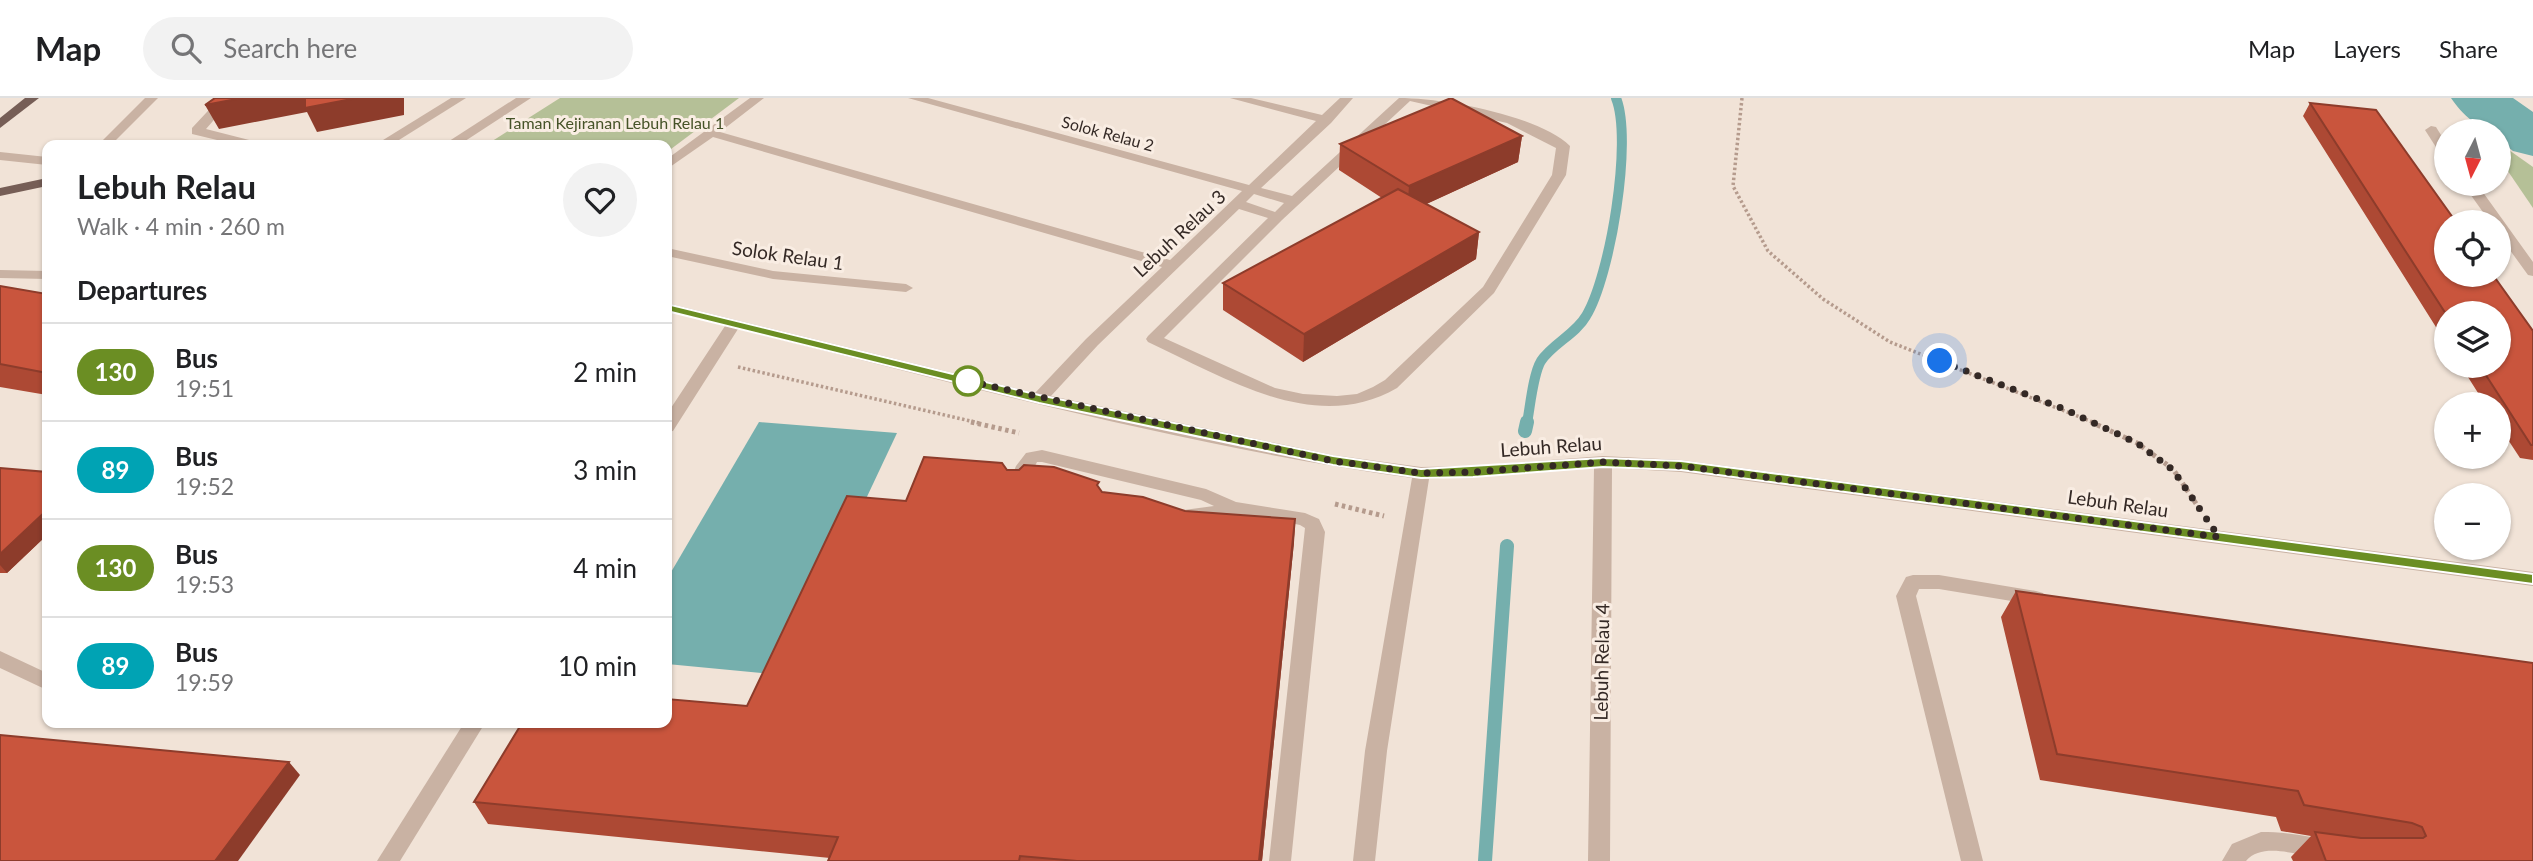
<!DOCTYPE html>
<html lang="en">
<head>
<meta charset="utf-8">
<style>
	body { margin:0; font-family:Lato,sans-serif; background:#f2f2f2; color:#202124; height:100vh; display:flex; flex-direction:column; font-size:26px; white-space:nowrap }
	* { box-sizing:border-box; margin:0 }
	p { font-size:23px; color:#757577 }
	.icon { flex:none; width:38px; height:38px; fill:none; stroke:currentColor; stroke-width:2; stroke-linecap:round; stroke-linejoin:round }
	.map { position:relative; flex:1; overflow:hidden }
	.details { position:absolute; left:42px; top:42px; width:630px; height:588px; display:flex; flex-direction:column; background:#fff; border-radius:14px; box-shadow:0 2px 5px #0004 }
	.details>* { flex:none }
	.badge { padding:0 14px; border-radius:23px; font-size:24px; line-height:46px }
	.needle { width:46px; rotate:186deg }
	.fabs { position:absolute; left:2434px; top:21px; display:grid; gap:14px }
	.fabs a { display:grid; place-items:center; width:77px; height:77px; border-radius:50%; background:#fff; box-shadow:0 2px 5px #0004; font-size:35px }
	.you { position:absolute; width:35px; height:35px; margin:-18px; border:5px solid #fff; border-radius:50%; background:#1a73e8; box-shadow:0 0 0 10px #1a73e833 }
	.map>.badge { position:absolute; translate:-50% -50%; box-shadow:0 0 0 4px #fff }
	h2 { padding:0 35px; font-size:26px; line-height:63px }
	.round { display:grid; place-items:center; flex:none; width:74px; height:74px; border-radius:37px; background:#f2f2f2 }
	.overview { display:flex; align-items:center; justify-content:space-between; height:119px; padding:0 35px }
	h1 { font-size:33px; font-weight:700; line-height:52px }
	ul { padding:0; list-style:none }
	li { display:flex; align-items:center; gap:21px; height:98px; padding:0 35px; border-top:2px solid #e0e0e0 }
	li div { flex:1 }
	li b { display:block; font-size:26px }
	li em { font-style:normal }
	li .badge { min-width:77px; font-weight:700; text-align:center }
	header { display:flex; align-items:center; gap:42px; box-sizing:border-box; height:98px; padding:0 35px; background:#fff; border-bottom:2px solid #e0e0e0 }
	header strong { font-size:33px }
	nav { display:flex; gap:38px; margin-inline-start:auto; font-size:24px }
	.search { width:490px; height:63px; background:#f2f2f2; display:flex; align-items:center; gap:18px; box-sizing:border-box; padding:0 24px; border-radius:38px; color:#757577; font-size:26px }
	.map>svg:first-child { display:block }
</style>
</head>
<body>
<header>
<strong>Map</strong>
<div class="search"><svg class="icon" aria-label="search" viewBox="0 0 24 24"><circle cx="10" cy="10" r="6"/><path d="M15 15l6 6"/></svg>Search here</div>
<nav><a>Map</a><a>Layers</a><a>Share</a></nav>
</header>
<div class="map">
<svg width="2533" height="763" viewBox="0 0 2533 763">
	<rect width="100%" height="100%" fill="#f1e3d7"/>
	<g fill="#b5c097">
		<path d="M 560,0 L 739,0 L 667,54 L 667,47 L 486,47 Z"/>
		<path d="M 2499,45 L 2533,69 L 2533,110 L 2499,60 Z"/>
	</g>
	<path fill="#75afad" d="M 759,324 L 897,335 L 783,577 L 667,566 L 667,481 Z"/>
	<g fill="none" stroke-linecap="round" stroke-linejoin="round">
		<path stroke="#75afad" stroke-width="10" d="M 1527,325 C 1530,310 1533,276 1541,263 C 1552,246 1576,236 1586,218 C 1610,179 1633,42 1616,0"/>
		<g stroke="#75afad" stroke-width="14">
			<path d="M 1525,333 L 1527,324"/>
			<path d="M 1485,763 L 1507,448"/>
		</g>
		<path fill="#75afad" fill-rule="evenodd" d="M 2451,0 L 2513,0 L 2533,14 L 2533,58 L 2513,53 L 2499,42 L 2499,33 C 2479,33 2462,16 2451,0 Z"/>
		<g stroke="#b59b8d" stroke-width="3.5" stroke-dasharray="2.5 2.5" stroke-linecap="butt">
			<path d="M 1742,0 L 1733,88 L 1768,153 L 1823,201 L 1890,244 L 2095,325"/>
			<path d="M 738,269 L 979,325"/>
		</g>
		<g stroke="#b59b8d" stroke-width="5" stroke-dasharray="3.5 3.5" stroke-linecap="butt">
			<path d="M 971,324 L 1019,335"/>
			<path d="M 2091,324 L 2137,345 L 2173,371 L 2197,407"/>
			<path d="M 1335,406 L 1384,418"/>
		</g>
		<g fill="#c9b2a3" fill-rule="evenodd">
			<path d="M 145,0 L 158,0 L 111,47 L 98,47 Z"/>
			<path d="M 220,0 L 233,0 L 206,31 L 257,44 L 258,47 L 238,47 L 192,36 L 192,30 Z"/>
			<path d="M 451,0 L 466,0 L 391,47 L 375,47 Z"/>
			<path d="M 516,0 L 531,0 L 459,47 L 443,47 Z"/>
			<path d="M 750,0 L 764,0 L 720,34 L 1170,162 L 1242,93 L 908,0 L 928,0 L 1249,87 L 1316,23 L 1230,0 L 1251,0 L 1322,17 L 1340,0 L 1353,0 L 1331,25 L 1261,90 L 1292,98 L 1399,0 C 1442,0 1538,17 1570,48 L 1566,77 L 1494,195 L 1397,290 C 1315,338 1224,279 1148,244 L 1146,241 L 1148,238 L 1268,120 L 1239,111 L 1098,247 L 1051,298 L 1333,357 L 1421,369 L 1473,368 L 1603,358 L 1681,362 L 2533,474 L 2533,488 L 1681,374 L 1612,370 L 1610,763 L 1588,763 L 1594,370 L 1429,381 L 1387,653 L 1375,763 L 1353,763 L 1365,653 L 1412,380 C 1186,349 959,286 738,231 L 673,333 L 667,334 L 667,316 L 725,228 L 667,213 L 667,205 L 1035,295 L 1086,241 L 1162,169 L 713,39 L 667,71 L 667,61 ZM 1410,3 L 1507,25 L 1556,50 L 1552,77 L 1483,189 L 1385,282 L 1373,289 L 1357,296 L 1337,298 L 1303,296 L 1275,290 L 1164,240 L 1282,122 ZM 1254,96 L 1284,105 L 1275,114 L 1246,104 Z"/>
			<path d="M 2431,28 L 2436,29 L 2446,45 L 2446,58 L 2441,57 L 2425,32 Z"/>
			<path d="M 0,54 L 47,59 L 47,67 L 0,62 Z"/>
			<path d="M 2463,86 L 2477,86 L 2533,164 L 2533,178 L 2528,177 L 2499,137 L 2499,124 L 2490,124 Z"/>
			<path d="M 667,150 L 773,173 L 906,186 L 913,190 L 906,194 L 773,181 L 667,158 Z"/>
			<path d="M 0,172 L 47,173 L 47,181 L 0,180 Z"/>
			<path d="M 1042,352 L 1206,391 L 1236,404 L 1305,415 L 1319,421 L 1325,434 L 1291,763 L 1269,763 L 1305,430 L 1300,427 C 1279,423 1255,417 1233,416 C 1216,416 1202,426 1184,420 L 1181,416 L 1184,412 L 1214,408 L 1201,402 L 1042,364 L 1037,364 L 1023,392 L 1011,392 L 1008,388 L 1016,368 L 1026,355 Z"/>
			<path d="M 1913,477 L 1939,477 L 2036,493 L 2043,495 L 2046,500 L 2043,505 L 2036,507 L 1939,491 L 1919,491 L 1916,498 L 1983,763 L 1961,763 L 1896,498 L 1906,479 Z"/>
			<path d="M 0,553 L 47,575 L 47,592 L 0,570 Z"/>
			<path d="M 464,625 L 485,625 L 400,763 L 377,763 Z"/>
			<path d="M 2261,734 C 2284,734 2310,737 2332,745 L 2335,752 L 2332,759 L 2324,762 C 2301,758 2263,743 2246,763 L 2222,763 L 2232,746 Z"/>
		</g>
		<g fill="#765e56" fill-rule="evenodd">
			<path d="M 25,0 L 39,0 L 0,30 L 0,20 Z"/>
			<path d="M 47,80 L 47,88 L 0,98 L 0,90 Z"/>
		</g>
	</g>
	<g fill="#ad4934">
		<path d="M 2310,5 L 2533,233 L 2533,362 L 2520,360 L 2499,328 L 2499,306 L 2485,306 L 2461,268 L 2499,268 L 2446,215 L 2446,245 L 2303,18 Z"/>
		<path d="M 1522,38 L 1518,64 L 1426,106 L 1479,134 L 1476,161 L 1303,264 L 1223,212 L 1223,185 L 1382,100 L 1339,72 L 1340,46 Z"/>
		<path d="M 0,188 L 47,196 L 47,297 L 0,289 Z"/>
		<path d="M 0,370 L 47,374 L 47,437 L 7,475 L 0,475 Z"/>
		<path d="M 1100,391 L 1102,394 L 1185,413 L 1295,421 L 1294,444 L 1262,763 L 828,763 L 830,760 L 488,726 L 474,704 L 747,608 L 906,403 Z"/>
		<path d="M 2016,493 L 2533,763 L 2293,763 L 2291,759 L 2311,738 L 2281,733 L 2276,719 L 2040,682 L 2001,519 Z"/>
	</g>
	<g fill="#8d3c2b">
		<path d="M 242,0 L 404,0 L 404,17 L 317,34 L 307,14 L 219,31 L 205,7 Z"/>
		<path d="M 1522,38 L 1518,64 L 1407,115 L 1409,88 Z"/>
		<path d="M 1479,134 L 1476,161 L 1303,264 L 1304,236 Z"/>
		<path d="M 47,412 L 47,437 L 7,475 L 0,467 L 0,456 Z"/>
		<path d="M 1295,421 L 1294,444 L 1262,763 L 1259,763 Z"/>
		<path d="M 289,664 L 300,677 L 238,763 L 215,763 Z"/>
	</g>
	<g fill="#c9553d" stroke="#8d3c2b" stroke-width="2">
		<path d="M 215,0 L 242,0 L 205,7 Z"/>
		<path d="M 305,0 L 357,0 L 305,10 Z"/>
		<path d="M 1451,0 L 1522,38 L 1409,88 L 1340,46 Z"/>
		<path d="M 2310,5 L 2376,12 L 2456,124 L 2446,124 L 2446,177 L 2493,177 L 2533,233 L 2533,347 L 2531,347 L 2480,268 L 2499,268 L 2499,215 L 2446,216 Z"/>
		<path d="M 1398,91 L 1479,134 L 1304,236 L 1223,185 Z"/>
		<path d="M 0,188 L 47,196 L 47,275 L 0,266 Z"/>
		<path d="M 924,359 L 1002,365 L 1007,372 L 1019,372 L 1024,367 L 1054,369 L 1099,384 L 1097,387 L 1102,394 L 1143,399 L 1185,413 L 1295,421 L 1259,763 L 1077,763 L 1020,758 L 1019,763 L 828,763 L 838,739 L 474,704 L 522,625 L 667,625 L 667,601 L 747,608 L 847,398 L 906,403 Z"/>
		<path d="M 0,370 L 47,374 L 47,412 L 0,456 Z"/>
		<path d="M 2016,493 L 2533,565 L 2533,763 L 2326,763 L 2315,734 L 2361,740 L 2423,740 L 2426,738 L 2422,729 L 2412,725 L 2304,707 L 2298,693 L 2057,656 Z"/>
		<path d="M 0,637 L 289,664 L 215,763 L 0,763 Z"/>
	</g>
	<path fill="#6b8e23" stroke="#fff" stroke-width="2" d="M 667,206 L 1039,297 L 1333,358 L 1421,371 L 1603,360 L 1681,363 L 2533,476 L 2533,486 L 1681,372 L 1603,369 L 1473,379 L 1421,380 L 1333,367 L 1039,305 L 663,212 L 661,209 Z"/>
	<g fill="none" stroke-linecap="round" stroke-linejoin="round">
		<path stroke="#342925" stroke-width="7" stroke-dasharray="0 12.6" d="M 968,283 L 963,282 L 1333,363 L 1421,375 L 1473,374 L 1603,364 L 1681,368 L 2219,439 L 2173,372 L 2137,345 L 2064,311 L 1940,263"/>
	</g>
	<circle fill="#fff" stroke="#6b8e23" stroke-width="3.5" cx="968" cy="283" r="14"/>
	<g text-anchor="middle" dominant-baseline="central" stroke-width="6" stroke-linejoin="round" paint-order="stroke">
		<g font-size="16" fill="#465328" stroke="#f9ede3">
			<text x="615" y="24">Taman Kejiranan Lebuh Relau 1</text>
		</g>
		<g font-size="16" fill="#342925" stroke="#f9ede3">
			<text transform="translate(1108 35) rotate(15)">Solok Relau 2</text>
		</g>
		<g font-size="19" fill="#342925" stroke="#f9ede3">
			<text transform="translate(1179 135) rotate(-43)">Lebuh Relau 3</text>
			<text transform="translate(788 157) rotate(8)">Solok Relau 1</text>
			<text transform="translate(1551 348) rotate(-4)">Lebuh Relau</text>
			<text transform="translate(2118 405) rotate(8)">Lebuh Relau</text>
			<text transform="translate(1601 564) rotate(-89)">Lebuh Relau 4</text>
		</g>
	</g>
</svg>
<div class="fabs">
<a><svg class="needle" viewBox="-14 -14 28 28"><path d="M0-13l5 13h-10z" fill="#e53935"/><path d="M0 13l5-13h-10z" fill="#757577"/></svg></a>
<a><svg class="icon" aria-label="locate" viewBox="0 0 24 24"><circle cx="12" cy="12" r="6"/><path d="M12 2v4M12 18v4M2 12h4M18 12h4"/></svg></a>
<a><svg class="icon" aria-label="layers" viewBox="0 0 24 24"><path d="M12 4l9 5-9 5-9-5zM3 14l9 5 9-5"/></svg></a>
<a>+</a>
<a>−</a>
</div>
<div class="you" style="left:1940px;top:263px"></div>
<section class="details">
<div class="overview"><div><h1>Lebuh Relau</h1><p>Walk · 4 min · 260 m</p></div><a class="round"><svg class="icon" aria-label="heart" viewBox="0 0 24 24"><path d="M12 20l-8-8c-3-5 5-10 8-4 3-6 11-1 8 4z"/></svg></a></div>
<h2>Departures</h2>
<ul>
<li><span class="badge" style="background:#6b8e23;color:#fff">130</span><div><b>Bus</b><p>19:51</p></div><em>2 min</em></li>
<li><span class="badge" style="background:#00a3b4;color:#fff">89</span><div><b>Bus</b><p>19:52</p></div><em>3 min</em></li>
<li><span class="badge" style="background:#6b8e23;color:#fff">130</span><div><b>Bus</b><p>19:53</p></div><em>4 min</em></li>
<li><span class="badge" style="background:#00a3b4;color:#fff">89</span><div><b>Bus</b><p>19:59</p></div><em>10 min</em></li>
</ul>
</section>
</div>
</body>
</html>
